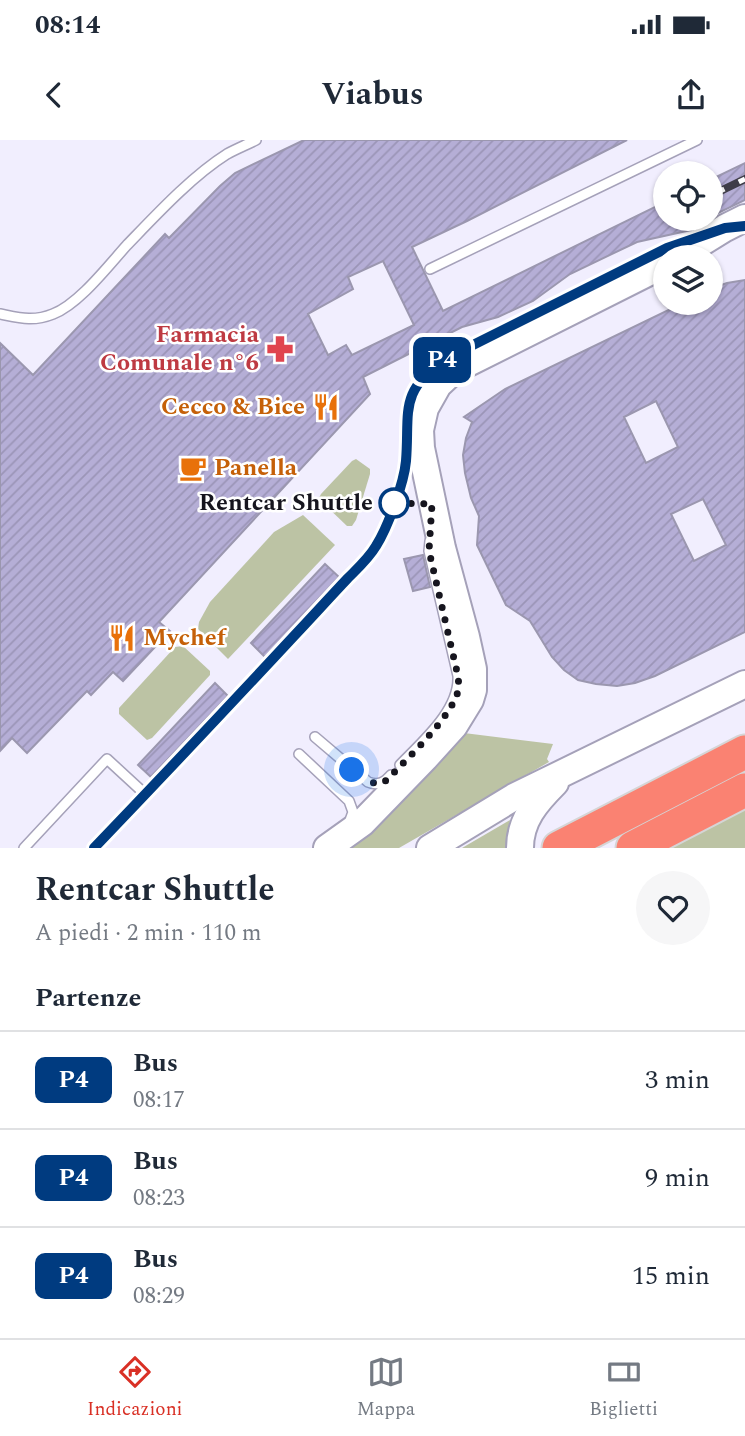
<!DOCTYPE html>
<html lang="it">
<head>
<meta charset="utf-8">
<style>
	body { margin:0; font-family:Spectral,serif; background:#f6f6f7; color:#1f2937; height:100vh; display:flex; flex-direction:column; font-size:26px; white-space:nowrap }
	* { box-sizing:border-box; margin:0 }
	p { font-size:23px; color:#747a83 }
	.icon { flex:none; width:38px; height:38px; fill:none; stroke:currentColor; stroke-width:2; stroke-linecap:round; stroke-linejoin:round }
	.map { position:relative; height:708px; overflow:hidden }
	.drawer { display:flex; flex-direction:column; background:#fff; flex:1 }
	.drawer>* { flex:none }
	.badge { padding:0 14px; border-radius:10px; font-size:24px; line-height:46px }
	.controls { position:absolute; left:653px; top:21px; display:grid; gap:14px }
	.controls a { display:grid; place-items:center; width:70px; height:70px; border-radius:50%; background:#fff; box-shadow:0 2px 5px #0004; font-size:35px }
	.you { position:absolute; width:35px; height:35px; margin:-18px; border:5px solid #fff; border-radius:50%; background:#1a73e8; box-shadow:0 0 0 10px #1a73e833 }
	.map>.badge { position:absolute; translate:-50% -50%; box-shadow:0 0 0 4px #fff }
	h2 { padding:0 35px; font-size:26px; line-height:63px }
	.round { display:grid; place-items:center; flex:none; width:74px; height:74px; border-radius:37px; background:#f6f6f7 }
	.head { display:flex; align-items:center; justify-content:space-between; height:119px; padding:0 35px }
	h1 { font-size:33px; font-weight:700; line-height:52px }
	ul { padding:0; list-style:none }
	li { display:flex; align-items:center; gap:21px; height:98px; padding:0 35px; border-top:2px solid #e0e1e3 }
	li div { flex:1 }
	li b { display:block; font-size:26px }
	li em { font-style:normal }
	li .badge { min-width:77px; font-weight:700; text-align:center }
	.status { display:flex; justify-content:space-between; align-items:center; height:49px; padding:0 35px; background:#fff; direction:ltr }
	.status svg { height:19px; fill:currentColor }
	header { display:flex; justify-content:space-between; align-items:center; height:91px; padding:0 35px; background:#fff; font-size:32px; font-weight:700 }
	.dock { display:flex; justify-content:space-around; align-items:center; height:98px; border-top:2px solid #e0e1e3; background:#fff; font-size:19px; color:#747a83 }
	.dock a { display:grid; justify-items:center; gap:4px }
	.dock .active { color:#d93025 }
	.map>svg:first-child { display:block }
</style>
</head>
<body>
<div class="status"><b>08:14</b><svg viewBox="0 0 49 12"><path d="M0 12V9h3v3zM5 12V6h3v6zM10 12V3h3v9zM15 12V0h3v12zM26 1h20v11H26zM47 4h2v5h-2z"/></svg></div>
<header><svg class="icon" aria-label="back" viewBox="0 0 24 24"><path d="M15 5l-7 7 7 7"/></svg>Viabus<svg class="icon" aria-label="share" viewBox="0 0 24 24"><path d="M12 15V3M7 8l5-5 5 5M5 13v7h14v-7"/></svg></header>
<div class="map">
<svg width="745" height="708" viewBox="0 0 745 708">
	<defs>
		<pattern id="building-hatch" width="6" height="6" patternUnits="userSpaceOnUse" patternTransform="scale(1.75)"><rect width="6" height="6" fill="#b5aed6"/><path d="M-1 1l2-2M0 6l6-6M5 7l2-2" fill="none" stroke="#9b95b7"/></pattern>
	</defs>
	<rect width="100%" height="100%" fill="#f1eefe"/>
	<g fill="#bcc3a4">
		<path d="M 356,319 L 370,329 L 370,334 L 356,380 L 352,386 L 347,386 L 322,362 L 319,358 L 321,354 L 352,321 Z"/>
		<path d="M 303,375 L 335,405 L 228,519 L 198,489 L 199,482 L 210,462 L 274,392 Z"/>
		<path d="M 183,506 L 210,531 L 210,535 L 152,598 L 147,600 L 119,574 L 119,568 L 175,507 Z"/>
		<path d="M 456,592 L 553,604 L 547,619 L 549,622 L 399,708 L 350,708 Z"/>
		<path d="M 745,669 L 745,708 L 667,708 Z"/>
		<path d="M 510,680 L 507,708 L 462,708 Z"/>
	</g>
	<g fill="url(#building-hatch)" stroke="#9b97af" stroke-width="2" fill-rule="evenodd">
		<path d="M 304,0 L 627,0 L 467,81 L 412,107 L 443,171 L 665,62 L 665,79 L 708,79 L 708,80 L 691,90 L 637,102 L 570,134 L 533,161 L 498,177 L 462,187 L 363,237 L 370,254 L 159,482 L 170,491 L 123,541 L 113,532 L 91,555 L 87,551 L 27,613 L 12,598 L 0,611 L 0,203 L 33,235 L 165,94 L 169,98 L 220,46 L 235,33 ZM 383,121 L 414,185 L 352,215 L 346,205 L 328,215 L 308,174 L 353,149 L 348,137 Z"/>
		<path d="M 745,23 L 745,60 L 710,77 L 710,40 Z"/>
		<path d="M 745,140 L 745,492 L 655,536 L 635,543 L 617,546 L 596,544 L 578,540 L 564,530 L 552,517 L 530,481 L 506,465 L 477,405 L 479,376 L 471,358 L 465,333 L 463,315 L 466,298 L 472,282 L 464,277 L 505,249 L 683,163 L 710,163 L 710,149 L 727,143 ZM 656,261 L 678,307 L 646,323 L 624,277 ZM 703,359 L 726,405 L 694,421 L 671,374 Z"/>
		<path d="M 423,415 L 430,447 L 413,451 L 404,419 Z"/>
		<path d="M 325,424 L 339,437 L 265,517 L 251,503 Z"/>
		<path d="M 215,543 L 228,556 L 151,637 L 138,625 Z"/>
	</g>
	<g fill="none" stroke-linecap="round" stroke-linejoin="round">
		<defs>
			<g id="lane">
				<path d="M 430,129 L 697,0"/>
				<path d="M 0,174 C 20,178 33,182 53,174 C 79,164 108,126 127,105 C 156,75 192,36 227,14 C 236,9 246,5 256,0"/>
				<path d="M 315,597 L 368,642 C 378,646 384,643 391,635"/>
				<path d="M 299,614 L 349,661 L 353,672 L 349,683"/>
				<path d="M 400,625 C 422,602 460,570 458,536 L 429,411 L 430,401"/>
				<path d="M 24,708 L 107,619 L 145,654"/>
				<path d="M 94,708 C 161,637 228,567 294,496 C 312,476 330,457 348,438 C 358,428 369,418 376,406 C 387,388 405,341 406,321 C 410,272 398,251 445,219 L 667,108 L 680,104"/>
			</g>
			<g id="secondary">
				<path d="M 678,117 L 725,88 L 745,78"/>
				<path d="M 327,708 L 362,683 L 425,618 L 454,586 L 470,560 L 473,550 L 473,529 L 466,497 L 442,408 L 421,308 L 420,290 L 425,268 L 438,245 L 454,230 L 665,124"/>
				<path d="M 430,708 L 514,657 L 745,544"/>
				<path d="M 520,708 C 520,680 536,662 555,643"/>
			</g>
			<g id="highway">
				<path d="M 559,708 L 745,612"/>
				<path d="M 633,708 L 745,650"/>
			</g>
		</defs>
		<use href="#lane" stroke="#a5a1b9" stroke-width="12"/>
		<use href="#secondary" stroke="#a5a1b9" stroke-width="30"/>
		<use href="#highway" stroke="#d5d5d6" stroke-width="37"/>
		<use href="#lane" stroke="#fff" stroke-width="9"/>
		<use href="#secondary" stroke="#fff" stroke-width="26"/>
		<use href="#highway" stroke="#fa8272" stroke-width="33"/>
		<defs>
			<path id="rail" d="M 710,56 L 745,39"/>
		</defs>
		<use href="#rail" stroke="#3f3d48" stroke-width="8"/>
		<use href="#rail" stroke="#fff" stroke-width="5" stroke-dasharray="16" stroke-linecap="butt"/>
	</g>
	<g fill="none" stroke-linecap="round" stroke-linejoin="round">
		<defs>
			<path id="line" d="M 94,708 C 161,638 228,567 294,496 C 312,477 330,457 348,438 C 358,428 369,418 376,406 C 388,387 404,343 406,321 C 410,272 398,252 445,219 L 667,108 L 725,88 L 745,86"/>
		</defs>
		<use href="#line" stroke="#fff" stroke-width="16"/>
		<use href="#line" stroke="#003b80" stroke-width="10"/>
		<path stroke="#16151e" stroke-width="7" stroke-dasharray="0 12.6" d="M 352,630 C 364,639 373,648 387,640 C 407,618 454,576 459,547 C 459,545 458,538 458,536 L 429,411 L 432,364 L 394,363"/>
	</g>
	<defs>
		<symbol id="pharmacy-bare" viewBox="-9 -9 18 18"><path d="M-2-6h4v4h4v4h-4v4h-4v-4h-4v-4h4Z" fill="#e0444e" stroke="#fff" stroke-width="2.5" paint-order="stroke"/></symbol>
		<symbol id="restaurant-bare" viewBox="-9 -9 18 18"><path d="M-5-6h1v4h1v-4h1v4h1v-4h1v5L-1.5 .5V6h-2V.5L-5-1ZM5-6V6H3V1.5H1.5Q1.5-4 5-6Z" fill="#e8710a" stroke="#fff" stroke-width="2.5" paint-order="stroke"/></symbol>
		<symbol id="cafe-bare" viewBox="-9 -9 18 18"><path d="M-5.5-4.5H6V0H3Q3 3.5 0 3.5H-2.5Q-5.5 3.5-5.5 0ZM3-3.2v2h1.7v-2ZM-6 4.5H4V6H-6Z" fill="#e8710a" stroke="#fff" stroke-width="2.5" paint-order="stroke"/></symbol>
	</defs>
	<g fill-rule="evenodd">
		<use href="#pharmacy-bare" x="261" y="190" width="38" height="38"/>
		<use href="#restaurant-bare" x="307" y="248" width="38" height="38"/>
		<use href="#cafe-bare" x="174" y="309" width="38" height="38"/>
		<use href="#restaurant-bare" x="103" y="479" width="38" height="38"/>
	</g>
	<circle fill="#fff" stroke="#003b80" stroke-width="3.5" cx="394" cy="363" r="14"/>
	<g text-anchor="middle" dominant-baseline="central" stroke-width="5" stroke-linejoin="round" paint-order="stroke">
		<g font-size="24" font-weight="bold" fill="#be3a42" stroke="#fff" text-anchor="end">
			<text x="259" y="195">Farmacia<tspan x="259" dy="28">Comunale n°6</tspan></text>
		</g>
		<g font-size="24" font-weight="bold" fill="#c56008" stroke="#fff" text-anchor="start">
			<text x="305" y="267" text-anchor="end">Cecco &amp; Bice</text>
			<text x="214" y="328">Panella</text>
			<text x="143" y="498">Mychef</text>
		</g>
		<g font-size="24" font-weight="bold" fill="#16151e" stroke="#fff" text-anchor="end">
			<text x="373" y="363">Rentcar Shuttle</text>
		</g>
	</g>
</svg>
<div class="controls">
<a><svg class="icon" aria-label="locate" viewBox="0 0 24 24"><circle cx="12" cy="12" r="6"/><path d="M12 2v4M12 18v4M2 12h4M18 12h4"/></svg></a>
<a><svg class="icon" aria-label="layers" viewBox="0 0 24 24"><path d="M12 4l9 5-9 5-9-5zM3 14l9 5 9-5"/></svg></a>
</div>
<div class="you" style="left:352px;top:630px"></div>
<b class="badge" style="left:442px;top:220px;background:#003b80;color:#fff">P4</b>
</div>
<section class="drawer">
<div class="head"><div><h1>Rentcar Shuttle</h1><p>A piedi · 2 min · 110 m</p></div><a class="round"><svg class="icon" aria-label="heart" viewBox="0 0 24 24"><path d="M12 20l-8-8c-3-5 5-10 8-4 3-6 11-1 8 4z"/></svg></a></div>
<h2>Partenze</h2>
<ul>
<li><span class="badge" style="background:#003b80;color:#fff">P4</span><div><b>Bus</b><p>08:17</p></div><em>3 min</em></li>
<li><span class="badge" style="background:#003b80;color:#fff">P4</span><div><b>Bus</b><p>08:23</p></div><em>9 min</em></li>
<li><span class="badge" style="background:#003b80;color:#fff">P4</span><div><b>Bus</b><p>08:29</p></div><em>15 min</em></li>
</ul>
</section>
<nav class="dock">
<a class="active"><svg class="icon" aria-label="directions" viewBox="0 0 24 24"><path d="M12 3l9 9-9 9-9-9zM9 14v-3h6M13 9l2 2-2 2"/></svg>Indicazioni</a>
<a><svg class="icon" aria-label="map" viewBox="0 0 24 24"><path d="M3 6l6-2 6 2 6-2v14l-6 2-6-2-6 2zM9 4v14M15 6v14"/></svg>Mappa</a>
<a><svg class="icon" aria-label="tickets" viewBox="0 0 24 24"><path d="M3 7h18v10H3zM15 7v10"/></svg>Biglietti</a>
</nav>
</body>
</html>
